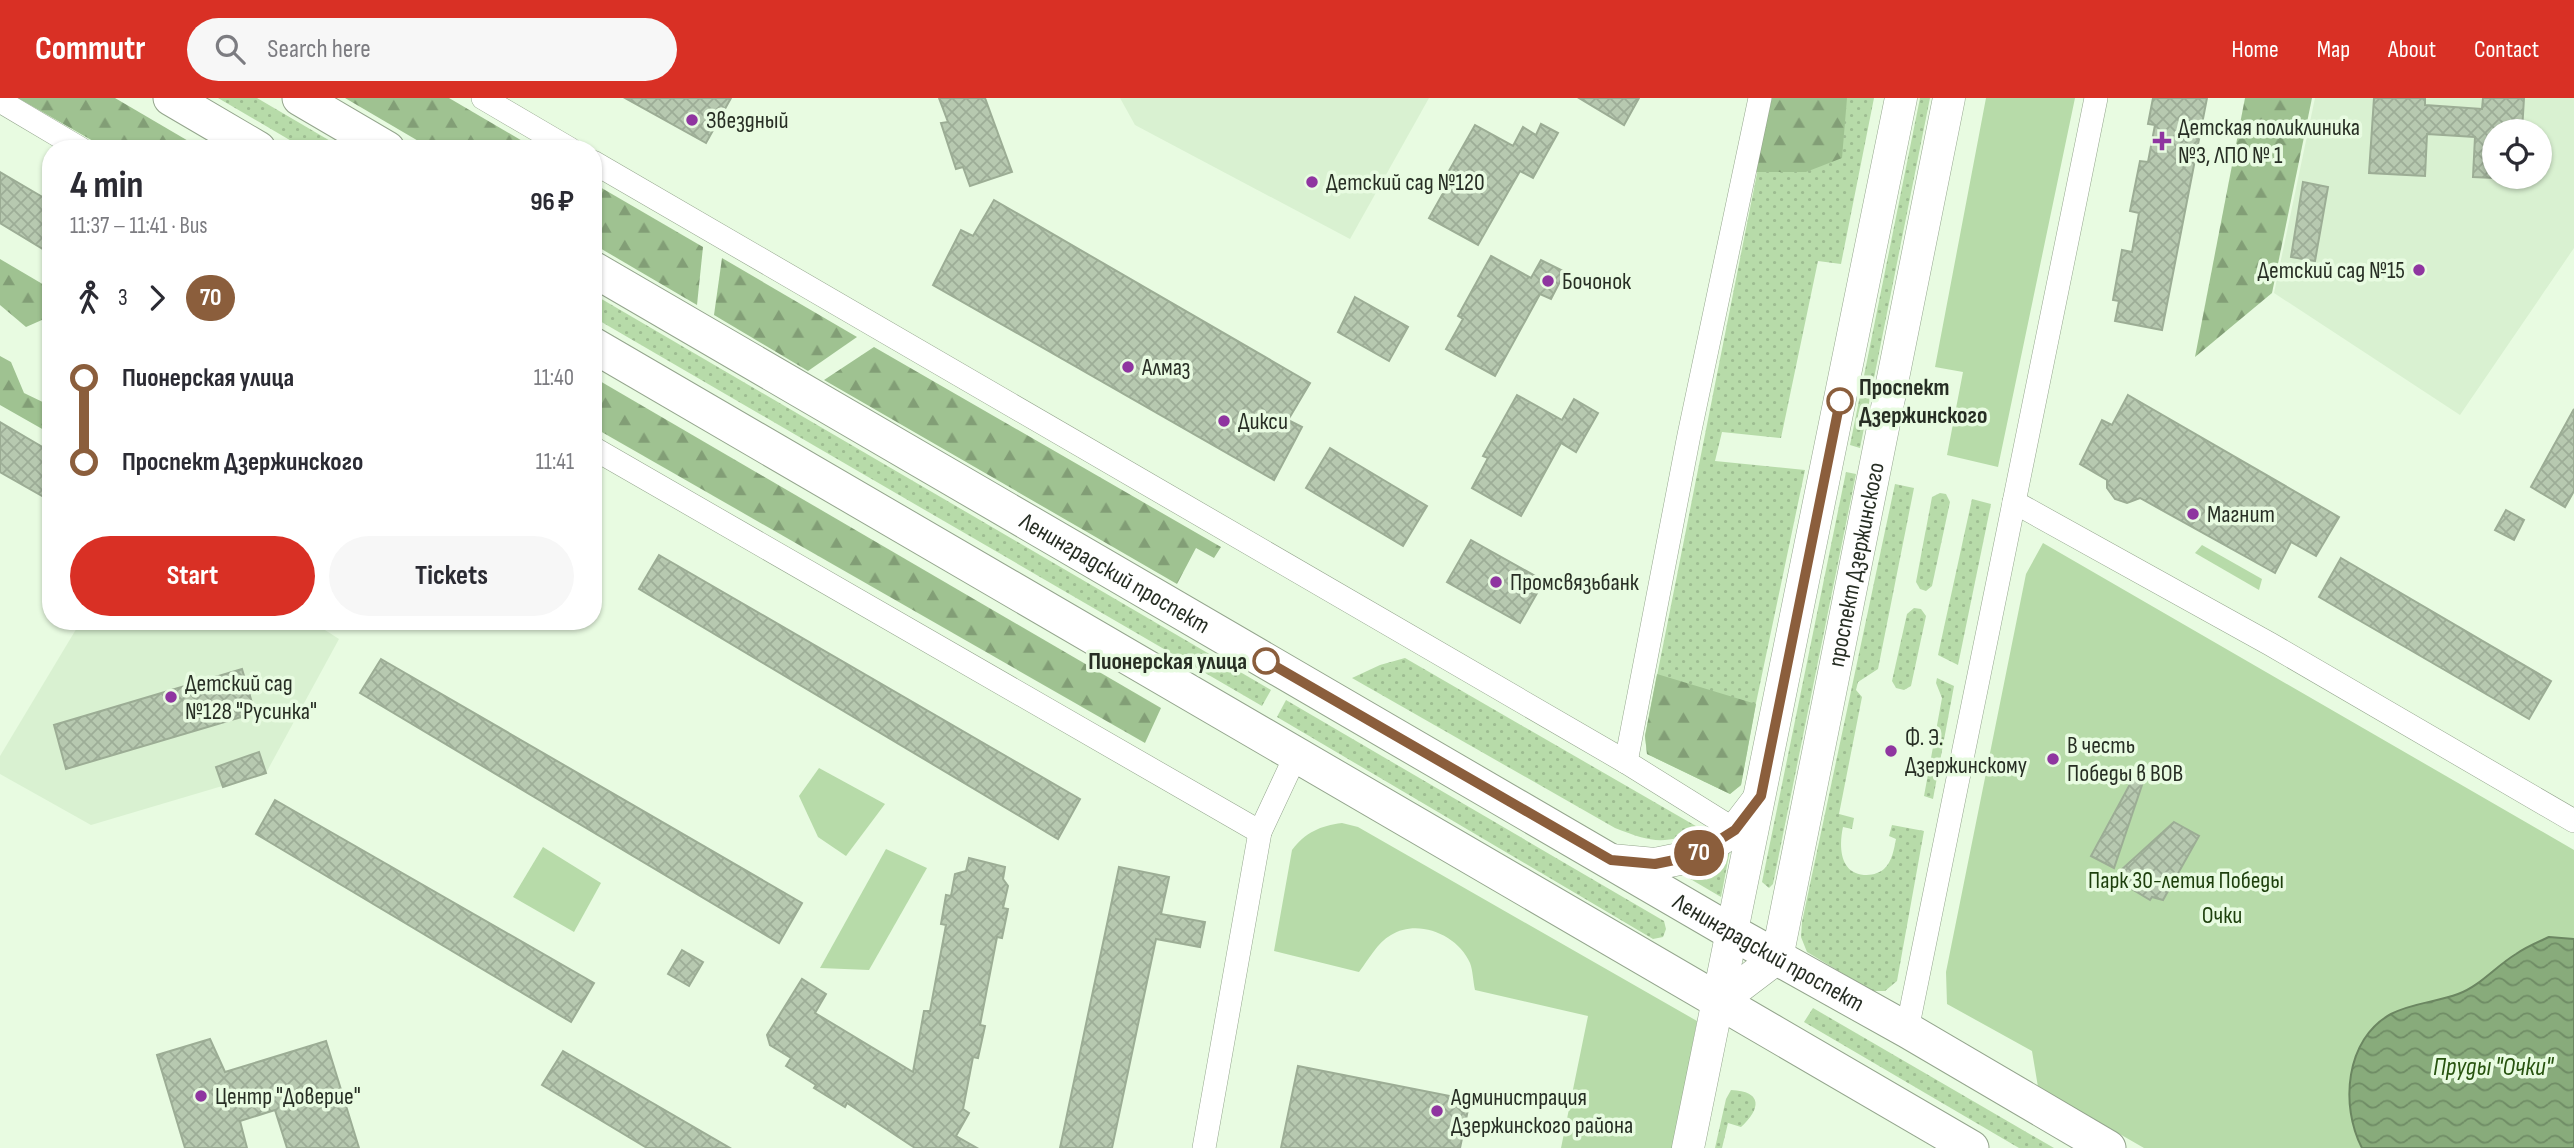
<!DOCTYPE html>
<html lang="en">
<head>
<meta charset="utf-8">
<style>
	body { margin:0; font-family:"Sofia Sans Condensed",sans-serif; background:#f7f7f7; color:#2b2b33; height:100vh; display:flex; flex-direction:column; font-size:26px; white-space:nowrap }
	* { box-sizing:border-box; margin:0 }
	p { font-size:23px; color:#7c7c81 }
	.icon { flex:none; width:38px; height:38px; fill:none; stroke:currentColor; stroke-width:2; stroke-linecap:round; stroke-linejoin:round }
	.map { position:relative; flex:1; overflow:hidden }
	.panel { position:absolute; left:42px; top:42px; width:560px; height:490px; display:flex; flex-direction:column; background:#fff; border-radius:28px; box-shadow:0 2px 5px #0004 }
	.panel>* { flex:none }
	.badge { padding:0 14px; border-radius:23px; font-size:24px; line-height:46px }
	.tools { position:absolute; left:2482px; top:21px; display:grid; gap:14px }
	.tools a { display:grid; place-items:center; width:70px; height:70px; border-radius:50%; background:#fff; box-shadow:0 2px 5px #0004; font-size:35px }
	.map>.badge { position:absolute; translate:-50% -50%; box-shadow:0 0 0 4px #fff }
	.legs { display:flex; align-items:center; gap:10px; height:77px; padding:0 28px; font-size:23px }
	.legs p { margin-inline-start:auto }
	.overview { display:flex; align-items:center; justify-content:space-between; height:119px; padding:0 28px }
	h1 { font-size:38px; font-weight:700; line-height:52px }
	.action { display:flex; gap:14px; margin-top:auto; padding:14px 28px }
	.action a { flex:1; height:80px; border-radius:42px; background:#d93025; color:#fff; font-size:28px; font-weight:700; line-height:80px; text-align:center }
	.action a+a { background:#f7f7f7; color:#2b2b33 }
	ul { padding:0 28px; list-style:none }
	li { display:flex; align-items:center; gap:24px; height:84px; font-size:26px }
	li i { display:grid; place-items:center; width:10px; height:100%; margin:0 9px; background:currentColor }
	li i::after { content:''; width:18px; height:18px; margin:-9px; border:5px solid; border-radius:50%; background:#fff }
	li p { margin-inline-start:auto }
	li:first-child i { background:linear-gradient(#0000 50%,currentColor 0) }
	li:last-child i { background:linear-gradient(currentColor 50%,#0000 0) }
	header { display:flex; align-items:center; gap:42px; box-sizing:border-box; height:98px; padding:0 35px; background:#d93025; color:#fff }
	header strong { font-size:33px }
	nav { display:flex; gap:38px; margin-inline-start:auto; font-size:24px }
	.search { width:490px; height:63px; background:#f7f7f7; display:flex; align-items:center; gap:18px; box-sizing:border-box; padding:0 24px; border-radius:38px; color:#7c7c81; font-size:26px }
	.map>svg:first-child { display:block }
</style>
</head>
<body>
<header>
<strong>Commutr</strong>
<div class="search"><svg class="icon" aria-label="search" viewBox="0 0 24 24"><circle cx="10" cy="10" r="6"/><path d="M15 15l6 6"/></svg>Search here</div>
<nav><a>Home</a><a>Map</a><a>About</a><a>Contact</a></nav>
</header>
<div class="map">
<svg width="2574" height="1050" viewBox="0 0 2574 1050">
	<defs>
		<pattern id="grass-dots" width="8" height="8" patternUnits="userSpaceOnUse" patternTransform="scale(1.75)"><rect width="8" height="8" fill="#b7dba9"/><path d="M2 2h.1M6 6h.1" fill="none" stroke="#9dbc91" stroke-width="1.8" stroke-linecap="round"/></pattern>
		<pattern id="forest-firs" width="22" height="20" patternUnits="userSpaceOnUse" patternTransform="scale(1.75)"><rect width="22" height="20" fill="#9fc291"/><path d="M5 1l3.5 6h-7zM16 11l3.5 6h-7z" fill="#829e76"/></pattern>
		<pattern id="water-waves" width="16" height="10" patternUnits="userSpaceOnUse" patternTransform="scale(1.75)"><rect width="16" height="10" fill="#88ab7b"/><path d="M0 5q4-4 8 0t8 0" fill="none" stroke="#6f8c65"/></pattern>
		<pattern id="building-cross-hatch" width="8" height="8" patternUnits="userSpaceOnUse" patternTransform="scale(1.75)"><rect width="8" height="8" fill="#b7c9b0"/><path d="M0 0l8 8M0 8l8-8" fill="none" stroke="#9dad97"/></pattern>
	</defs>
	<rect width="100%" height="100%" fill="#e8fbe1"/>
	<g fill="#d9f1d1" fill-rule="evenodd">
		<path d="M 1120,0 L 1429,0 L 1350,141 L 1135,27 Z"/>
		<path d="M 2315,0 L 2574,0 L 2574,150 L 2460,317 L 2274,195 ZM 2494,33 L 2539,33 L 2539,79 L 2494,79 Z"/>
		<path d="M 81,523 L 311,523 L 339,541 L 266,675 L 91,727 L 0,676 L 0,658 Z"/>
	</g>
	<g fill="url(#grass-dots)">
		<path d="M 218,0 L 257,0 L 344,51 L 305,51 Z"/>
		<path d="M 1772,0 L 1874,0 L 1841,166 L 1818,163 L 1781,340 L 1722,334 L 1715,363 L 1805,372 L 1756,605 L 1741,687 L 1730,696 L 1647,656 L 1645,638 Z"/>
		<path d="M 1920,0 L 1930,0 L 1860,350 L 1850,347 Z"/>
		<path d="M 593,196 L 1271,592 L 1262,608 L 593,219 Z"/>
		<path d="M 1846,374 L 1856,376 L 1773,786 L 1769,790 L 1762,784 Z"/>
		<path d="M 1895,386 L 1914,390 L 1878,571 L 1858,584 L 1856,592 L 1862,599 L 1839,716 L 1854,720 L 1852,731 L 1843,729 C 1839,747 1839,775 1864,777 C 1871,777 1878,776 1884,771 C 1892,764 1894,751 1896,741 L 1889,738 L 1892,727 L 1924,733 L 1897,883 L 1885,893 L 1872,893 L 1807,854 L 1801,839 L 1802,824 Z"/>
		<path d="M 1940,395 L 1946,396 L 1950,404 L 1932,488 L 1926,493 L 1920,491 L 1916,484 L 1932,399 Z"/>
		<path d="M 1972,401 L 1991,406 L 1958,567 L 1938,557 Z"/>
		<path d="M 1914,510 L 1921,511 L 1926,518 L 1911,588 L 1904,592 L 1896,590 L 1892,583 L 1907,516 Z"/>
		<path d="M 1405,560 L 1701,731 C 1664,748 1651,744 1615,730 L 1352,580 L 1380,567 Z"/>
		<path d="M 1937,580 L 1954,588 L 1933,701 L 1924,698 L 1942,600 L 1936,585 Z"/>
		<path d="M 1286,602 L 1664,823 L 1666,831 L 1663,839 L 1653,841 L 1277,619 Z"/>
		<path d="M 1730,752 L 1721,799 L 1675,772 Z"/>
		<path d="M 1813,910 L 2054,1050 L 2019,1050 L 1804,924 Z"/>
		<path d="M 1731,992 C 1763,993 1761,1011 1741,1029 L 1728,1025 L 1722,1050 L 1715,1050 L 1726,1001 Z"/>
	</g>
	<g fill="url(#forest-firs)">
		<path d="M 18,0 L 115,0 L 202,51 L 107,51 Z"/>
		<path d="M 345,0 L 449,0 L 536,51 L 432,51 Z"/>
		<path d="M 1772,0 L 1847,0 L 1842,60 L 1806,74 L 1755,74 Z"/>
		<path d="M 2245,0 L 2312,0 L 2272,195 L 2195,259 Z"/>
		<path d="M 593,85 L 703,149 L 697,207 L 593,146 Z"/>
		<path d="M 722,160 L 857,239 L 808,273 L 714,217 Z"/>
		<path d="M 0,161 L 51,191 L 51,218 L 26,229 L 0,207 Z"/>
		<path d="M 874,249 L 1221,449 L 1214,460 L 1196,450 L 1177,486 L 824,282 Z"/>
		<path d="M 0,258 L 11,264 L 24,295 L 51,308 L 51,336 L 0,307 Z"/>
		<path d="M 593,279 L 1161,610 L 1145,645 L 593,329 Z"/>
		<path d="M 1657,576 L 1756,606 L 1741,687 L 1730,696 L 1647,656 L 1645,638 Z"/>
	</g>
	<g fill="#b7dba9">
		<path d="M 1986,0 L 2075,0 L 1998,369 L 1947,357 L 1963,274 L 1935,269 Z"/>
		<path d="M 2043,445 L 2574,752 L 2574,1050 L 2144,1050 L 2038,989 L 2032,953 L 1947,906 L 1946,874 L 2026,476 Z"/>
		<path d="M 2202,447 L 2262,481 L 2259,492 L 2195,455 Z"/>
		<path d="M 819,670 L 885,706 L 846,758 L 818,739 L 799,698 Z"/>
		<path d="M 1342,725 L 1358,729 L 1697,923 L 1673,1050 L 1561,1050 L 1588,918 L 1475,892 C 1473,883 1473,873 1470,865 C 1458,837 1418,820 1391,837 C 1377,845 1369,861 1359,874 L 1274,853 L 1292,752 C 1306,734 1320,728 1342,725 Z"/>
		<path d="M 543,749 L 601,785 L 574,834 L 513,799 Z"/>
		<path d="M 886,751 L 927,770 L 869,872 L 820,870 Z"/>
	</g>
	<path fill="url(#water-waves)" stroke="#6b8661" stroke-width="2" d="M 2549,839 L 2574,841 L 2574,1050 L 2362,1050 C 2340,1008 2345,941 2391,916 C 2412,905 2437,904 2458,896 C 2480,888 2496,868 2516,856 C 2526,849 2538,844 2549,839 Z"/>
	<g fill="url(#building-cross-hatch)" stroke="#9cad95" stroke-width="2">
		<path d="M 625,0 L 731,0 L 706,45 Z"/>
		<path d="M 939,0 L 985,0 L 1012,74 L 970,88 L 963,69 L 956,71 L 941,25 L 948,24 Z"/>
		<path d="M 1579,0 L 1639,0 L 1624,27 Z"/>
		<path d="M 2153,0 L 2207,0 L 2162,232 L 2115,223 L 2119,203 L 2113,202 L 2122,152 L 2132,154 L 2139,115 L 2130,113 L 2140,63 L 2148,64 L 2155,27 L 2148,26 Z"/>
		<path d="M 2374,0 L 2425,0 L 2425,7 L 2482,11 L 2483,0 L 2524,0 L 2522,33 L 2494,33 L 2494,80 L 2473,79 L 2475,39 L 2427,36 L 2425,78 L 2369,75 Z"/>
		<path d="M 1541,26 L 1558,35 L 1533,80 L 1520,73 L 1478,147 L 1429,120 L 1446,90 L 1441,87 L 1475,27 L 1513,48 L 1523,29 L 1536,37 Z"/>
		<path d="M 0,74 L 51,104 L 51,156 L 0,125 Z"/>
		<path d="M 2303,84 L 2328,89 L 2315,163 L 2291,159 Z"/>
		<path d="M 994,102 L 1310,285 L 1288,322 L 1302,329 L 1274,382 L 933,187 L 961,132 L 973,138 Z"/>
		<path d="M 1491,158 L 1531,180 L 1541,162 L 1565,174 L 1551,201 L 1540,196 L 1495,278 L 1446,251 L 1463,221 L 1458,218 Z"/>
		<path d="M 1355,199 L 1408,229 L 1389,263 L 1338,234 Z"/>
		<path d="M 1517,297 L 1562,322 L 1574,301 L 1598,315 L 1576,354 L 1561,345 L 1521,418 L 1472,390 L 1488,360 L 1483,358 Z"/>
		<path d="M 2128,297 L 2339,419 L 2316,458 L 2291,444 L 2275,475 L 2140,400 L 2127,405 L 2115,401 L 2107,390 L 2107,382 L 2080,366 L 2102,322 L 2112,327 Z"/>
		<path d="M 2574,311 L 2574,393 L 2565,409 L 2531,389 Z"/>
		<path d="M 0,324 L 51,354 L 51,403 L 0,374 Z"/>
		<path d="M 1330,350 L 1427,408 L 1403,448 L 1306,390 Z"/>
		<path d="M 2506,412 L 2524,422 L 2514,442 L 2495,432 Z"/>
		<path d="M 1471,442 L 1544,483 L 1520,525 L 1447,484 Z"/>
		<path d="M 659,457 L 1080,701 L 1058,741 L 639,491 Z"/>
		<path d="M 2341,460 L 2551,583 L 2529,621 L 2319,499 Z"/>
		<path d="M 381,561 L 802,805 L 779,845 L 360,595 Z"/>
		<path d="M 242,571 L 255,615 L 66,671 L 54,627 Z"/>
		<path d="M 259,654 L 266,675 L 223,689 L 216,669 Z"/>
		<path d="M 2135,677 L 2144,681 L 2114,770 L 2091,758 Z"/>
		<path d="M 275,702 L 594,885 L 571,924 L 256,736 Z"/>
		<path d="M 2174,724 L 2199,738 L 2163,802 L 2152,799 L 2150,802 L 2127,788 L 2131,779 L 2120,773 Z"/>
		<path d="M 969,760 L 1005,769 L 1003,781 L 1008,788 L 1003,810 L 1008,811 L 1002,840 L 997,839 L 980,927 L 985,928 L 978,960 L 973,959 L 963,1011 L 969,1015 L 956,1038 L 977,1050 L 915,1050 L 847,1005 L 845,1009 L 814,990 L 816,987 L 786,968 L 791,960 L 770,947 L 767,937 L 802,881 L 826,896 L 815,915 L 913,974 L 924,913 L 930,913 L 946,827 L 941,826 L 946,797 L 951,798 L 955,776 L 966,773 Z"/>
		<path d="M 1119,769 L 1169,779 L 1161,816 L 1205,824 L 1200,849 L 1156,841 L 1112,1050 L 1060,1050 Z"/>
		<path d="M 682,852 L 703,864 L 689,888 L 668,876 Z"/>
		<path d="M 210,941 L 225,974 L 326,943 L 359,1050 L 287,1050 L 275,1012 L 240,1023 L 247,1050 L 185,1050 L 157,957 Z"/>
		<path d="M 563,953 L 730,1050 L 647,1050 L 542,987 Z"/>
		<path d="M 1298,968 L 1470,1002 L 1460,1050 L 1281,1050 Z"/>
	</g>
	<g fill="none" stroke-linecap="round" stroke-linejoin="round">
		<defs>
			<g id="street">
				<path d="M 483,0 L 570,51"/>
				<path d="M 0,3 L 81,51"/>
				<path d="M 593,64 L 1626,664 L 1735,732"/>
				<path d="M 593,350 L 1260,734"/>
				<path d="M 2014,404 L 2270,546 L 2574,723"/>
				<path d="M 1626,664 L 1689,337 L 1760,0"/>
				<path d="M 1907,932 L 2096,0"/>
				<path d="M 1204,1050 L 1260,734 L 1296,657"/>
			</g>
			<g id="secondary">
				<path d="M 1611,762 L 1655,766 L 1694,758 L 1735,732 L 1758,702"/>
				<path id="s1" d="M 1719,904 L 1777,860 L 1949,0"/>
				<path d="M 1688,1050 L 1901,0"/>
			</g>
			<g id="primary">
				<path d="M 171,0 L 258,51"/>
				<path d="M 300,0 L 387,51"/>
				<path id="s2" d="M 593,171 L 1733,835 L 1907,932 L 2108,1050"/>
				<path d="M 593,247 L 1971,1050"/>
			</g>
		</defs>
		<use href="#street" stroke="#94a58d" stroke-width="24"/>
		<use href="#secondary" stroke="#94a58d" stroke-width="33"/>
		<use href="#primary" stroke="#94a58d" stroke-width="37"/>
		<use href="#street" stroke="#fff" stroke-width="23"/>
		<use href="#secondary" stroke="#fff" stroke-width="32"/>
		<use href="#primary" stroke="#fff" stroke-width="35"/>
	</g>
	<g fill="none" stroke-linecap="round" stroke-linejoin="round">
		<defs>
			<path id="line-1" d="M 1266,563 L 1611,762 L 1655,766 L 1694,758 L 1735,732 L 1761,698 L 1840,303"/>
		</defs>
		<use href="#line-1" stroke="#fff" stroke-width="16"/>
		<use href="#line-1" stroke="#8b5e3c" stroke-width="10"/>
	</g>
	<g fill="#8f35a0" stroke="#e8fbe1" stroke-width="2.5">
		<circle cx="692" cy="22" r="7"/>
		<path d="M2158.5 32.5h7v7h7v7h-7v7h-7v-7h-7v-7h7z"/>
		<circle cx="1312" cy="84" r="7"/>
		<circle cx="2419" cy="172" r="7"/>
		<circle cx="1548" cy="183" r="7"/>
		<circle cx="1128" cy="269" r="7"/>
		<circle cx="1224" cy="323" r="7"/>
		<circle cx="2193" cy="416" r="7"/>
		<circle cx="1496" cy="484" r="7"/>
		<circle cx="171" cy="599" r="7"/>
		<circle cx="1891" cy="653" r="7"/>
		<circle cx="2053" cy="661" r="7"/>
		<circle cx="201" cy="998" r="7"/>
		<circle cx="1437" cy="1013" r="7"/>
	</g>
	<g fill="#fff" stroke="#8b5e3c" stroke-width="3.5">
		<circle cx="1840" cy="303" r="12"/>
		<circle cx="1266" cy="563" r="12"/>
	</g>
	<g text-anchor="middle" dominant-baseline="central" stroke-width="7" stroke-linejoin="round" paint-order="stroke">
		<g font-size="24" fill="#272e24" stroke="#e8fbe1" text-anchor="start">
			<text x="706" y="22">Звездный</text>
			<text x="2178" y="29">Детская поликлиника<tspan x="2178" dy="28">№3, ЛПО № 1</tspan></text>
			<text x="1326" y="84">Детский сад №120</text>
			<text x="2405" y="172" text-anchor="end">Детский сад №15</text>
			<text x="1562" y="183">Бочонок</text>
			<text x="1142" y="269">Алмаз</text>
			<text x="1238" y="323">Дикси</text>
			<text x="2207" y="416">Магнит</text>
			<text x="1510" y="484">Промсвязьбанк</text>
			<text x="185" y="585">Детский сад<tspan x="185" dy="28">№128 "Русинка"</tspan></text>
			<text x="1905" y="639">Ф. Э.<tspan x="1905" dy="28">Дзержинскому</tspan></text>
			<text x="2067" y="647">В честь<tspan x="2067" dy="28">Победы в ВОВ</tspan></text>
			<text x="215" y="998">Центр "Доверие"</text>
			<text x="1451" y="999">Администрация<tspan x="1451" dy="28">Дзержинского района</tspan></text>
		</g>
		<g font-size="24" font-weight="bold" fill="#272e24" stroke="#e8fbe1" text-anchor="start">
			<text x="1859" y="289">Проспект<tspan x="1859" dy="28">Дзержинского</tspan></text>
			<text x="1247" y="563" text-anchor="end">Пионерская улица</text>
		</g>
		<g font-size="24" fill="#272e24" stroke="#e8fbe1">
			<text stroke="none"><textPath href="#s1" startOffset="474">проспект Дзержинского</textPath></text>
			<text stroke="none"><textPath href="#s2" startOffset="604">Ленинградский проспект</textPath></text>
			<text stroke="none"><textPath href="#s2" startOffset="1360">Ленинградский проспект</textPath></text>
		</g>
		<g font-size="24" fill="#1d3f0c" stroke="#e8fbe1">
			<text x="2186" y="782">Парк 30-летия Победы</text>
			<text x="2222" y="817">Очки</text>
		</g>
		<g font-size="26" font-style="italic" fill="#27530f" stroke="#e8fbe1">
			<text x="2493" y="969">Пруды "Очки"</text>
		</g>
	</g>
</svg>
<div class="tools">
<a><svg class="icon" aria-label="locate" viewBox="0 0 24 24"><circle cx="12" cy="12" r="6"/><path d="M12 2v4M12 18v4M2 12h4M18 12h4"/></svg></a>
</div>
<b class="badge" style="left:1699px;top:755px;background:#8b5e3c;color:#fff">70</b>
<section class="panel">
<div class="overview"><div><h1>4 min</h1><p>11:37 – 11:41 · Bus</p></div><b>96 ₽</b></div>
<div class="legs"><svg class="icon" aria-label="walk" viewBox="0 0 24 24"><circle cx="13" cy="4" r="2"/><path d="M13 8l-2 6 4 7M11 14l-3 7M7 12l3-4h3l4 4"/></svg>3<svg class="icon" aria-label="forward" viewBox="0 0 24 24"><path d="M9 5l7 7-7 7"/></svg><b class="badge" style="background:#8b5e3c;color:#fff">70</b></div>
<ul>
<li><i style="color:#8b5e3c"></i><b>Пионерская улица</b><p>11:40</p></li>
<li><i style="color:#8b5e3c"></i><b>Проспект Дзержинского</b><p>11:41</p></li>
</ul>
<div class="action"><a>Start</a><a>Tickets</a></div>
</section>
</div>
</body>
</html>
